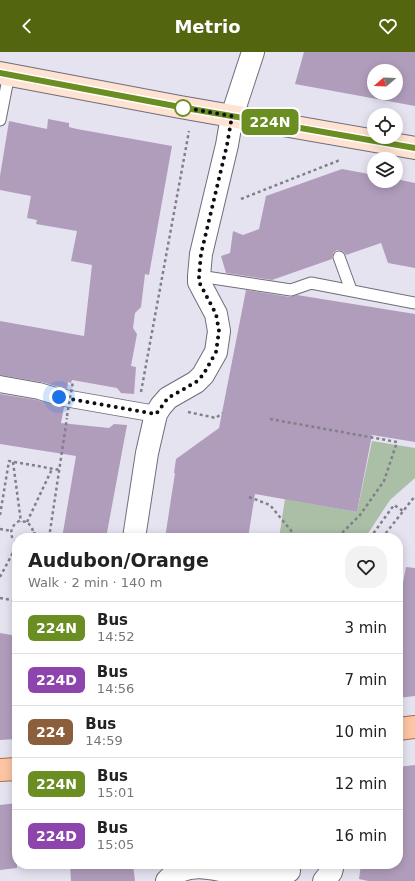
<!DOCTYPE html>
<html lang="en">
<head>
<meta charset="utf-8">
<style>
	body { margin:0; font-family:"DejaVu Sans",sans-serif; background:#f2f2f2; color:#222; height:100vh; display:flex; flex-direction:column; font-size:15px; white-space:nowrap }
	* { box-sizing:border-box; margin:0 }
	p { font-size:13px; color:#767676 }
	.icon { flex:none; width:22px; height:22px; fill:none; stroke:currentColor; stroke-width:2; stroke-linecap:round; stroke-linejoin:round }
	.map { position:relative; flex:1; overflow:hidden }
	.sheet { position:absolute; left:12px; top:481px; width:391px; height:336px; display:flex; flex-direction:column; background:#fff; border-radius:16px; box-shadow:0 2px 10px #0003 }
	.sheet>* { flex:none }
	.badge { padding:0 8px; border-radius:6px; font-size:14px; line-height:26px }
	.needle { width:26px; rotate:251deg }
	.controls { position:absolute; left:367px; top:12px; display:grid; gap:8px }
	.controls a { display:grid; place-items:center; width:36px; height:36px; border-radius:50%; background:#fff; box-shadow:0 2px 10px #0003; font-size:20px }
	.you { position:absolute; width:20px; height:20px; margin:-10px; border:3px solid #fff; border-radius:50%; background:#1a73e8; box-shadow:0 0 0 6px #1a73e833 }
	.map>.badge { position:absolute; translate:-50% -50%; box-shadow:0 0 0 2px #fff }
	.round { display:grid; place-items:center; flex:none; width:42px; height:42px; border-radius:16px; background:#f2f2f2 }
	.overview { display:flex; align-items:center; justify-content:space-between; height:68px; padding:0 16px }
	h1 { font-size:19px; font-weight:700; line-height:30px }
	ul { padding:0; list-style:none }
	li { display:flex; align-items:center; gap:12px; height:52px; padding:0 16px; border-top:1px solid #e0e0e0 }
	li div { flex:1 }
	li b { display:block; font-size:15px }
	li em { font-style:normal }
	li .badge { min-width:44px; font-weight:700; text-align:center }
	header { display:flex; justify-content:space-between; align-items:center; height:52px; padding:0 16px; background:#54650f; color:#fff; font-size:18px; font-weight:700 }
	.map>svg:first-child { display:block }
</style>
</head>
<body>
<header><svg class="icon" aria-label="back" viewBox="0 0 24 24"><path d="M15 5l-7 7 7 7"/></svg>Metrio<svg class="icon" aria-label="heart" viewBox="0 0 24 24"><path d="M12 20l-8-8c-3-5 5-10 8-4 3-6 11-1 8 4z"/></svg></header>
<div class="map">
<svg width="415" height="829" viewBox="0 0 415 829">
	<rect width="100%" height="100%" fill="#e6e3f1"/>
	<path fill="#abbfa7" d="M 372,389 L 415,396 L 415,426 L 390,448 L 365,486 L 349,486 L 347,485 L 346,486 L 279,486 L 285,447 L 357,460 Z"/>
	<g fill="#b09dbc" fill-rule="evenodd">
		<path d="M 304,0 L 415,0 L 415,54 L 295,32 ZM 374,19 L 396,19 L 396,41 L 374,41 Z"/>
		<path d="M 48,67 L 69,71 L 69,75 L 77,77 L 172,94 L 149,223 L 145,222 L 141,255 L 135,261 L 133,276 L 137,282 L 131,314 L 136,315 L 134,342 L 121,341 L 117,336 L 72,328 L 71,331 L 68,330 L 67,337 L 41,330 L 0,323 L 0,269 L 84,284 L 92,213 L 71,209 L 77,179 L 36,172 L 37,168 L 27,166 L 31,144 L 0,138 L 0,124 L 9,69 L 47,77 Z"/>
		<path d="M 342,117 L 374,123 L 374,129 L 396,129 L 396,127 L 415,131 L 415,216 L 388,211 L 381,191 L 346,203 L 343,199 L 337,198 L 333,201 L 332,207 L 272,228 L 226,221 L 221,204 L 230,201 L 233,179 L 243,183 L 259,177 L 266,144 Z"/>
		<path d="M 246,238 L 290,245 L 297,243 L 415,262 L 415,390 L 372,383 L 357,460 L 255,442 L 248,486 L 165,486 L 175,421 L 174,421 L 176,407 L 219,376 Z"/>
		<path d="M 0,342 L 37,348 L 64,355 L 61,371 L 109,376 L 114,372 L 127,373 L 106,486 L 62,486 L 76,404 L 0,392 Z"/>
		<path d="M 406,515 L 415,516 L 415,644 L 398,646 L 398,557 Z"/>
		<path d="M 0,581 L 17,584 L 17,687 L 0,688 Z"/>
		<path d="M 415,713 L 415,829 L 368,829 L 359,827 L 361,812 L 398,812 L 398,715 Z"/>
		<path d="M 17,751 L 17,816 L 0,818 L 0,753 Z"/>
		<path d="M 70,812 L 133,812 L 135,829 L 71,829 Z"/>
	</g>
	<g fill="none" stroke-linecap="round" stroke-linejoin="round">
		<defs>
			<g id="service">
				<path d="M 0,68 L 9,22"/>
				<path d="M 339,205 L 351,238"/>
				<path d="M 199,224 L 291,238 L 311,231 L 415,251"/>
			</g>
			<path id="pedestrian" d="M 0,332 L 39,339 L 59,345 L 156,362"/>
			<g id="minor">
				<path d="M 134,486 L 147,401 L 156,362 L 161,354 L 168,346 L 196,330 L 203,323 L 216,300 L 219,279 L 216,262 L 199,230 L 199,224 L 201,202 L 227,93 L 232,64 L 253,0"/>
				<path d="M 167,829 C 170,826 173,823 176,821 C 198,808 223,821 246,822 C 261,823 275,821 289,819"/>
				<path d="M 324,829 L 331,820 L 333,812"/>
			</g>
			<path id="secondary" d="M 0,21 L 180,55 L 415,96"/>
			<g id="primary">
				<path d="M 398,677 L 415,675"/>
				<path d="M 0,718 L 17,717"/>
			</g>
		</defs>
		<use href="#service" stroke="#6f6d79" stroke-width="13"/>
		<use href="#pedestrian" stroke="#6f6d79" stroke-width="18"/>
		<use href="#minor" stroke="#6f6d79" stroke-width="24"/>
		<use href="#secondary" stroke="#6f6d79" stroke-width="24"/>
		<use href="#primary" stroke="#a76d4a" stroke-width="24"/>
		<g stroke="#817f89" stroke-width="2.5" stroke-dasharray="3 3" stroke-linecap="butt">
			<path d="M 241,147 L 340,108"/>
			<path d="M 141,340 L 189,79"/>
			<path d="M 188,360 L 216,366 L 222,361"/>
			<path d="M 270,367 L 397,390 L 384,429 L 360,463 L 337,486"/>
			<path d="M 13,410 L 21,470"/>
			<path d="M 249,445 L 270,453 L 297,486"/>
			<path d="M 0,463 L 9,409 L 60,418"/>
			<path d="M 27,470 L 52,417"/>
			<path d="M 0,477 L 12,479"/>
			<path d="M 33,481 L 49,485"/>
			<path d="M 49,486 L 67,366"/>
			<path d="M 370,486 L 394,453 L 403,459"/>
			<path d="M 382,486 L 415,444"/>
			<path d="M 17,490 C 8,485 10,474 19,469 L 27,470 C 32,475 35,479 31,486"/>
			<path d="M 0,525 L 17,493"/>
			<path d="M 0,546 L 17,549"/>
		</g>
		<use href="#service" stroke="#fff" stroke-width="11"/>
		<use href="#pedestrian" stroke="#fff" stroke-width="16"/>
		<use href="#minor" stroke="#fff" stroke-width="22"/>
		<use href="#secondary" stroke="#fee2d2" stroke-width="22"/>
		<use href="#primary" stroke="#fcc6a5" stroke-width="22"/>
		<path stroke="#817f89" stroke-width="2.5" stroke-dasharray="3 3" stroke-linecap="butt" d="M 67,364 L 73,329"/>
	</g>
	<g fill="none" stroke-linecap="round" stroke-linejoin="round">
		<defs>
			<path id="line" d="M 0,21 L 180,55 L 415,96"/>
		</defs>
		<use href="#line" stroke="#fff" stroke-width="9"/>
		<use href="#line" stroke="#6b8e23" stroke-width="6"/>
		<path stroke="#0e0d11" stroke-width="4" stroke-dasharray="0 7.2" d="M 59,345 L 156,362 L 168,346 L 196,330 L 203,323 L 216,300 L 219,279 L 216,262 L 199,230 L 199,224 L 201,202 L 227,93 L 232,64 L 180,55 L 183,56"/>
	</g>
	<circle fill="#fff" stroke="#6b8e23" stroke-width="2" cx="183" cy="56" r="8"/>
</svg>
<div class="controls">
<a><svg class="needle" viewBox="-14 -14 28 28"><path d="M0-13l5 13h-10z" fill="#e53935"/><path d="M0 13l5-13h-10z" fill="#767676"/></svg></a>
<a><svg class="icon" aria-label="locate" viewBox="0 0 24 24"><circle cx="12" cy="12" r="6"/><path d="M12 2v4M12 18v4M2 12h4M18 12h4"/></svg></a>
<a><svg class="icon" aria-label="layers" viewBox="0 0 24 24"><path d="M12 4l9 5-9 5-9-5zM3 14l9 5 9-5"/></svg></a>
</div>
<div class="you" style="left:59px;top:345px"></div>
<b class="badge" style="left:270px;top:70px;background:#6b8e23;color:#fff">224N</b>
<section class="sheet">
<div class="overview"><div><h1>Audubon/Orange</h1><p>Walk · 2 min · 140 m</p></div><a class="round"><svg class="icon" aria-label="heart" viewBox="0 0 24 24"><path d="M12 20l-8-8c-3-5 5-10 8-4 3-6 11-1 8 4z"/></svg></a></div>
<ul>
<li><span class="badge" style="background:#6b8e23;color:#fff">224N</span><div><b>Bus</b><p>14:52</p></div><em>3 min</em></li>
<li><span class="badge" style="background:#8e44ad;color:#fff">224D</span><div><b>Bus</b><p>14:56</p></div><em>7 min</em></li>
<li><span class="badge" style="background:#8b5e3c;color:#fff">224</span><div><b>Bus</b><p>14:59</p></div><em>10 min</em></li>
<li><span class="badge" style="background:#6b8e23;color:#fff">224N</span><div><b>Bus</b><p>15:01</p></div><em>12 min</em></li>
<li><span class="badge" style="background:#8e44ad;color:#fff">224D</span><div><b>Bus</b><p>15:05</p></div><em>16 min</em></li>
</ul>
</section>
</div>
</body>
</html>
